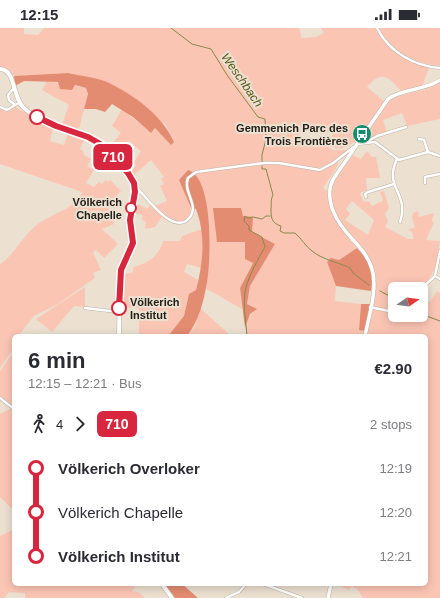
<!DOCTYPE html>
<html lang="en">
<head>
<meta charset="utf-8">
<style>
	body { margin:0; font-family:Helvetica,sans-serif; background:#f7f7f7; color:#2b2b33; height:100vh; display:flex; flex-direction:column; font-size:15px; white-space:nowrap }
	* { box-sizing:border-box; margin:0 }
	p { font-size:13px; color:#7c7c81 }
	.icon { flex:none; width:22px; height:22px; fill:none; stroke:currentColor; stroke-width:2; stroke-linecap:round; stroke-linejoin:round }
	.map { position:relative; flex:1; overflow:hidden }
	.details { position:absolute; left:12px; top:306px; width:416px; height:252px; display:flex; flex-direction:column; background:#fff; border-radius:6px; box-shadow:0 2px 10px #0003 }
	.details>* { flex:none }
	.badge { padding:0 8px; border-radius:6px; font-size:14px; line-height:26px }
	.needle { width:26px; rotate:77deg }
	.buttons { position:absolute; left:388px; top:254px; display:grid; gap:8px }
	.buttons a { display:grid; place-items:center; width:40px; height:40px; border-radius:6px; background:#fff; box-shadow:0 2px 10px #0003; font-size:20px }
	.map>.badge { position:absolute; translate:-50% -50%; box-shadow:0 0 0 2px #fff }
	.legs { display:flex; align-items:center; gap:6px; height:44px; padding:0 16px; font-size:13px }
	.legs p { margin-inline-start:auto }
	.head { display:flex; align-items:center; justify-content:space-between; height:68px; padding:0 16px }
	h1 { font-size:22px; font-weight:700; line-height:30px }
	ul { padding:0 16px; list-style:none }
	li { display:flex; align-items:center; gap:14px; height:44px; font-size:15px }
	li i { display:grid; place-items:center; width:6px; height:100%; margin:0 5px; background:currentColor }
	li i::after { content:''; width:10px; height:10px; margin:-5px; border:3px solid; border-radius:50%; background:#fff }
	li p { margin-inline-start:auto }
	li:first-child i { background:linear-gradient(#0000 50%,currentColor 0) }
	li:last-child i { background:linear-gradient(currentColor 50%,#0000 0) }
	.status { display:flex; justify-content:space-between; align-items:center; height:28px; padding:0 20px; background:#fff; direction:ltr }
	.status svg { height:11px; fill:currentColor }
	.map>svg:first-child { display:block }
</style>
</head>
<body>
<div class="status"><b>12:15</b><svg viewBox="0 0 49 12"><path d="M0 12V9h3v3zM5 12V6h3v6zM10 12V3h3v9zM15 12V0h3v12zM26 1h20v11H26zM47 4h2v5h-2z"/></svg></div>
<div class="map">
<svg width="440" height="570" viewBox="0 0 440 570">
	<rect width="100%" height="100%" fill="#ece0d0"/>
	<g fill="#fbc5b4" fill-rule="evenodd">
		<path d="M 0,0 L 24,0 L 24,6 L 38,7 L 44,0 L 299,0 L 302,10 L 316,9 L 324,5 L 321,0 L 375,0 C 388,24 403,31 429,40 L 422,59 L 402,64 C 389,49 382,41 367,59 L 385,74 C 373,91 353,132 328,117 L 333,105 L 320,103 L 320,98 L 302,96 L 299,111 L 323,116 L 333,122 L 347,122 L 332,134 L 319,140 L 269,133 L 205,141 L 193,145 L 188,142 L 179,152 C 184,166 204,192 176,194 L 164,186 L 155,199 L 145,201 L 146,194 L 142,192 L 142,187 L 131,185 L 133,173 L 147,181 L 152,175 L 155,178 L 167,173 L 160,158 L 164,156 L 161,151 L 164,149 L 151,132 L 133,148 L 131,145 L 136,137 L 134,134 L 141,123 L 129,113 L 116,127 L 109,120 L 121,105 L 112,98 L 122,81 L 151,105 L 155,100 L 171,117 L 174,114 L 165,96 L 68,45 L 14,48 L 8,41 L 0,39 Z"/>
		<path d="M 379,0 L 440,0 L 440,38 C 415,35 390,24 379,0 Z"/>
		<path d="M 47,53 L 86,60 L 88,66 L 78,104 L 61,99 L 69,77 L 42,62 Z"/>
		<path d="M 440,54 L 440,91 L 407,98 L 402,85 L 383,92 L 387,104 L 361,114 L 389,73 L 401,67 L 428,61 Z"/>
		<path d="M 15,79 L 53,100 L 50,113 L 64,117 L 68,105 L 84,112 L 80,121 L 83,123 L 84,127 L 91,131 L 87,138 L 94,142 L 86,155 L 94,159 L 99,154 L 102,156 L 105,152 L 108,154 L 110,152 L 121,163 L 107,178 L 114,196 L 102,201 L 118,216 L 104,230 L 96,222 L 93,224 L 101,242 L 93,245 L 95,250 L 58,276 L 34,288 L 18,308 L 14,308 L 13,321 L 0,340 L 0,236 C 16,225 23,207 38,196 C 51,186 77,180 82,164 L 0,136 L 0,81 L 8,83 Z"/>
		<path d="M 367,123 L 372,129 L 376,129 L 380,150 L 366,150 L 367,162 L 360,165 L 363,173 L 370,174 L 372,178 L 383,173 L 380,164 L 384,163 L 389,180 L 385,186 L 388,193 L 385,199 L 408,211 L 414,211 L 412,204 L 408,201 L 415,200 L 412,190 L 413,185 L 418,183 L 419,189 L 434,185 L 432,193 L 434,194 L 426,212 L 440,213 C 436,236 438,245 419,261 L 416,259 L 413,261 L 395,261 L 395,287 L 421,287 L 424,281 L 421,278 L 421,274 L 422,275 L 425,271 L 430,274 L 437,263 L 440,265 L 440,570 L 363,570 L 358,562 L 352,558 L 349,562 L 335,556 L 426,556 L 426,308 L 246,308 C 245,297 248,288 256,281 L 247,276 L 250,258 L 275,216 L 252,204 L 245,214 L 253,234 L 240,260 L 242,281 L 205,260 C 212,234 211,195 205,169 C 204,162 198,154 194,147 L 203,143 L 272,136 L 321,143 L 338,134 C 338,142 327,152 323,160 L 327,163 C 329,187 342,203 357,220 L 339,232 L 327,234 L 336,258 L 335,273 L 361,276 L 359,301 L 365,303 C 368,282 381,261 374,240 C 366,214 323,192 331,160 C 334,148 346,138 353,127 L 361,131 ZM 352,173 L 374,192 L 368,207 L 345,192 L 350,186 L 346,181 Z"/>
		<path d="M 202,201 L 202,240 L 187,236 L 184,244 L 198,252 L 196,262 L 189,266 L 184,288 L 168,308 L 139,308 L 139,280 L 121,279 L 121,247 L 133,244 L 133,239 C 148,236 159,228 163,213 L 180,213 L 182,208 Z"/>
		<path d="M 85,259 L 85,279 L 74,278 L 52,304 L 36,291 Z"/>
		<path d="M 200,280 L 231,308 L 187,308 L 195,298 Z"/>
		<path d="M 14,323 L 14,380 L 0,369 L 0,343 Z"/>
		<path d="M 11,380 L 14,382 L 14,483 L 0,469 L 0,386 Z"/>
		<path d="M 14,501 L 14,556 L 131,556 L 135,559 L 132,563 L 138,564 L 145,570 L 25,570 L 25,565 L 9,564 L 4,570 L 0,570 L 0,508 Z"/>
	</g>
	<g fill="#e48c71">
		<path d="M 68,45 C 80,48 95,49 107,54 C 134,67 162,87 174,114 L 171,117 L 155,100 L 151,105 L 133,89 L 112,76 L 105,84 L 96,81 L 84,81 L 88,66 L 86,60 L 75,57 L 72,62 L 60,61 L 58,54 L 24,53 L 15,58 L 14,48 Z"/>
		<path d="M 188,142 C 214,150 211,232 207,254 C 204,272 199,293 187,308 L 168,308 L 184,288 L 189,266 L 196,262 C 203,236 206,207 196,181 L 191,180 L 179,152 Z"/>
		<path d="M 213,180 L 241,180 L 243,188 L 253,189 L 252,204 L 275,216 L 250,258 L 247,276 L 257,281 L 250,286 L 245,300 L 240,260 L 253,235 L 245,231 L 245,214 L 217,214 Z"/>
		<path d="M 357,220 C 370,233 374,245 371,263 L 336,258 L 327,234 L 331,230 L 339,232 Z"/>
		<path d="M 361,276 L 370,276 L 365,303 L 359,302 Z"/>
		<path d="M 164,556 L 182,556 L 198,570 L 175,570 Z"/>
	</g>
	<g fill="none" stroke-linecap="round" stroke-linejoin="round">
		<g stroke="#868a49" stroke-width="1">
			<path d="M 171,0 L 192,16 L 211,21 L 227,47 L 258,89 L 265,91 L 266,111 L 262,127 L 262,134"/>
			<path d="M 262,138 L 262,141 L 266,141 L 273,167 C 270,173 272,175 271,180 C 271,189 271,195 281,198 L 280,203 L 284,205 L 295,205 C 302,211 306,219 312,223 C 323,232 338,234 350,240 L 353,245 L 369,257"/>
			<path d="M 380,263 L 395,271"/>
			<path d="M 421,286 L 440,293"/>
			<path d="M 247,308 C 246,294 243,279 245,264 C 246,253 259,229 265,219 L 262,209 L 249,202 L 249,198 L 244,193 L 245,188 L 248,190 L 253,189 L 262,191 L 266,188 L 270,188"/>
		</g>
		<defs>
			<g id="minor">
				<path d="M 377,0 C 389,24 414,38 440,40"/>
				<path d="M 14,60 L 8,67 L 9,72 L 15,77 L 19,75"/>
				<path d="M 0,79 L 7,82 L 15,77"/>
				<path d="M 419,111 L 424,112 L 428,124"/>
				<path d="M 368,113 L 377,108 L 406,99"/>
				<path d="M 357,116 L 375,114 L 399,132 L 428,124 L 440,128"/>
				<path d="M 397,131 C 383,160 410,165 400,194"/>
				<path d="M 425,155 L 425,149 L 440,146"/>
				<path d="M 135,158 C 146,168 169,203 186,193 C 190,190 193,186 193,180 C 192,170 184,160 188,150 L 196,144 L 264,135 L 279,135 L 320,142 L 333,135 L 355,118"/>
				<path d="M 366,169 L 365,166 L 368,164 L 394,156"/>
				<path d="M 435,248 L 440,251"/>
				<path d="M 421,261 L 435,248 L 440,223"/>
				<path d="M 370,279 L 389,283 L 395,282"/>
				<path d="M 85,280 L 119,284"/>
				<path d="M 0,370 L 14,381"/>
				<path d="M 263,556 L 302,570"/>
				<path d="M 226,570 L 239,564 L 246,556"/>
			</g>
			<g id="tertiary">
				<path d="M 365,308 C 369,287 378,261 372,241 C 366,218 341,207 332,180 C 329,169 328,160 334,150 L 388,71 C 403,60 424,63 440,52"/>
				<path d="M 328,570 L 331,556"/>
			</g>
			<g id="secondary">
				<path d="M 0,41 C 16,41 12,71 25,81 C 43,96 65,99 86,108 C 100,114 134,144 135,159 C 136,170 130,181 130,192 C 129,200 134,208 132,216 C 131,227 122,235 120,247 L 119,308"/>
				<path d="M 162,556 L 172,570"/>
			</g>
		</defs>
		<use href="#minor" stroke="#bdb2a2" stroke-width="3.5"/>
		<use href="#tertiary" stroke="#bdb2a2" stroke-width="4.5"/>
		<use href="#secondary" stroke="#bdb2a2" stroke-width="5"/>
		<use href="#minor" stroke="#fff" stroke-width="2.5"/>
		<use href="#tertiary" stroke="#fff" stroke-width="3.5"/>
		<use href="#secondary" stroke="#fff" stroke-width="4"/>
	</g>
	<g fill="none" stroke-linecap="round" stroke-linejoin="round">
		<defs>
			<path id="line-1" d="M 37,89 L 56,98 L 88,109 L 102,117 L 128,145 L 134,155 L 135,164 L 130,192 L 133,215 L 121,242 L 119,280"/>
		</defs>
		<use href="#line-1" stroke="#fff" stroke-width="9"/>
		<use href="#line-1" stroke="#d7263d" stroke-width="6"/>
	</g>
	<defs>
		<symbol id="bus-disc" viewBox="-11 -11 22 22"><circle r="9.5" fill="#158c6e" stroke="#ece0d0"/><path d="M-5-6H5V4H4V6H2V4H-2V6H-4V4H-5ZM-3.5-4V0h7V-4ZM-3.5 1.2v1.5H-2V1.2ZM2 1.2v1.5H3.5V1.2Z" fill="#fff"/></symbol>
	</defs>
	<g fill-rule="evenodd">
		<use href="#bus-disc" x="351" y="95" width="22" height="22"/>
	</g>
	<g fill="#fff" stroke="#d7263d" stroke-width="2">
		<circle cx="37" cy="89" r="7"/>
		<circle cx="131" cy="180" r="5"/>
		<circle cx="119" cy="280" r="7"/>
	</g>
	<g text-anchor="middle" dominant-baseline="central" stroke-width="4" stroke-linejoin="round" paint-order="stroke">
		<g font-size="11" font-weight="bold" fill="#25211b" stroke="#ece0d0" text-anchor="end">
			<text x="348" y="100">Gemmenich Parc des<tspan x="348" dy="13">Trois Frontières</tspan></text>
		</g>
		<g font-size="11" font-weight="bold" fill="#25211b" stroke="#ece0d0" text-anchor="end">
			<text x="122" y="174">Völkerich<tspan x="122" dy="13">Chapelle</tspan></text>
			<text x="130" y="274" text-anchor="start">Völkerich<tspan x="130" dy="13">Institut</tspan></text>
		</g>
		<g font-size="12" font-style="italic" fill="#585c1b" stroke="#ece0d0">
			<text transform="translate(242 52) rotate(55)">Weschbach</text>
		</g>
	</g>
</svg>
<div class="buttons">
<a><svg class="needle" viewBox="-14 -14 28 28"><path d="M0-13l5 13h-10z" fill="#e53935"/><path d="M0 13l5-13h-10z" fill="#7c7c81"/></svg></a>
</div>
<b class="badge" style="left:113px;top:129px;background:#d7263d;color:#fff">710</b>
<section class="details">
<div class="head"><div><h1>6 min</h1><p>12:15 – 12:21 · Bus</p></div><b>€2.90</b></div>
<div class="legs"><svg class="icon" aria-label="walk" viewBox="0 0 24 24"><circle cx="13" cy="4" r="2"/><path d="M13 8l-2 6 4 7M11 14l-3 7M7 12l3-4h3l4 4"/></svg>4<svg class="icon" aria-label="forward" viewBox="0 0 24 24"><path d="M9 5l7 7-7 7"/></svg><b class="badge" style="background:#d7263d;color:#fff">710</b><p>2 stops</p></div>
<ul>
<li><i style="color:#d7263d"></i><b>Völkerich Overloker</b><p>12:19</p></li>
<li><i style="color:#d7263d"></i><span>Völkerich Chapelle</span><p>12:20</p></li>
<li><i style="color:#d7263d"></i><b>Völkerich Institut</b><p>12:21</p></li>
</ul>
</section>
</div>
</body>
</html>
